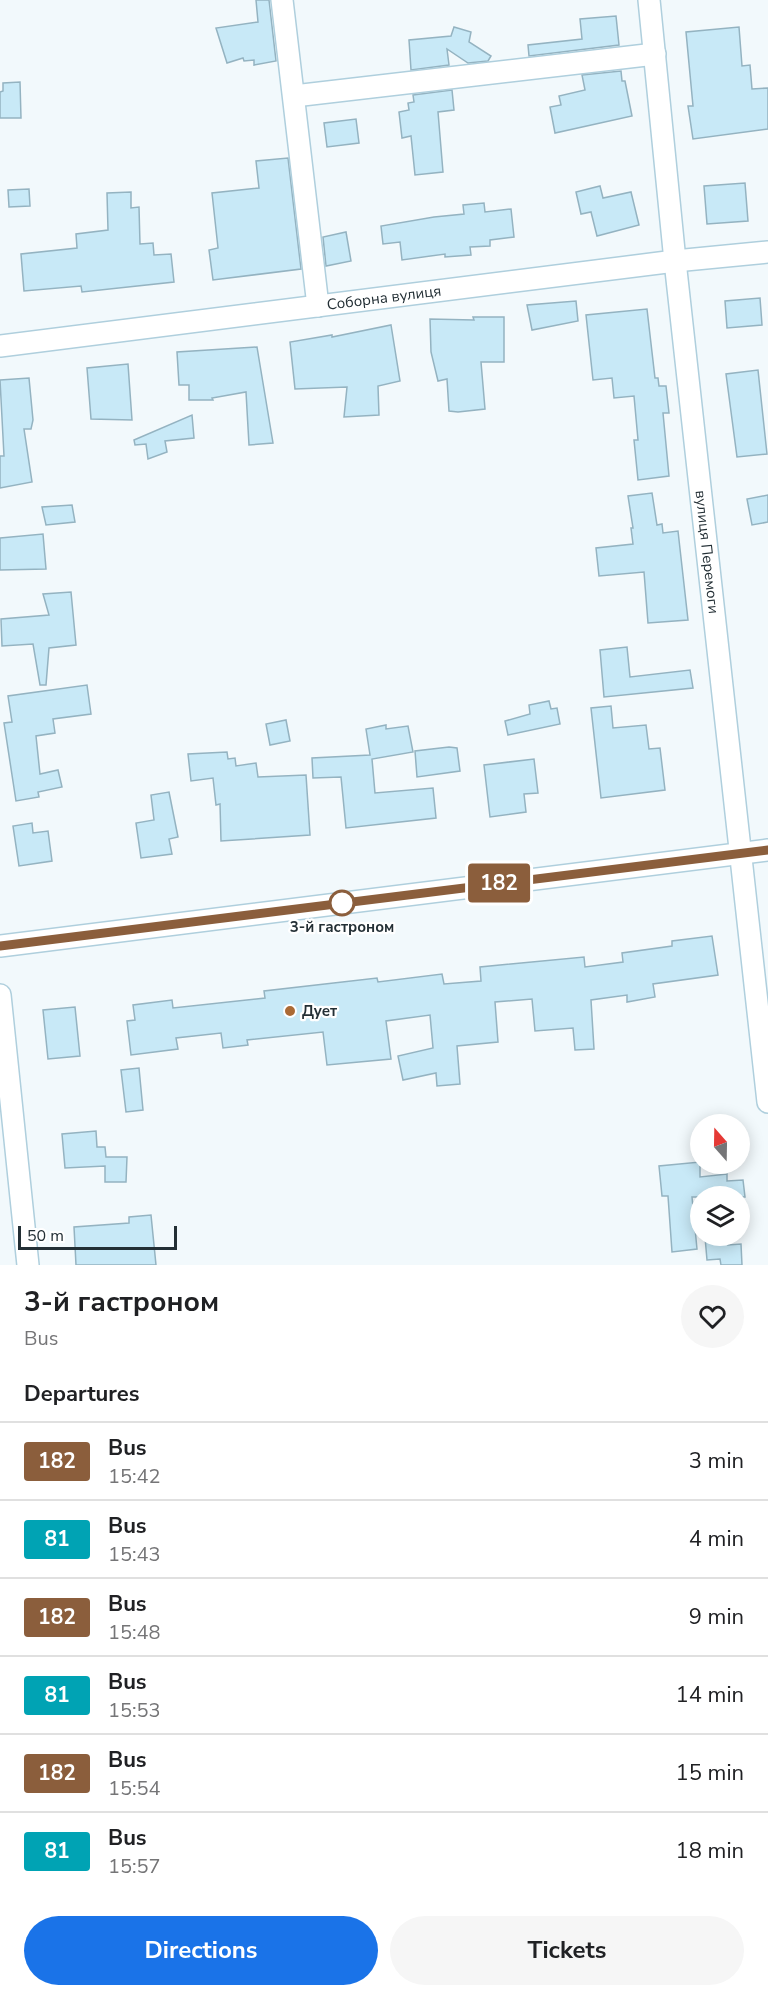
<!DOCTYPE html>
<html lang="en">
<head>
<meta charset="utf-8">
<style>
	body { margin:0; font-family:"Nunito Sans",sans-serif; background:#f6f6f6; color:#202124; height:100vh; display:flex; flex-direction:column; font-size:22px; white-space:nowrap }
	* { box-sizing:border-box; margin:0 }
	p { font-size:20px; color:#757577 }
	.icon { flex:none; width:33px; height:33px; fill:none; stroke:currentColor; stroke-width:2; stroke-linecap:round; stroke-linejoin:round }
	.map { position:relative; height:1265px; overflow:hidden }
	.panel { display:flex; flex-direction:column; background:#fff; flex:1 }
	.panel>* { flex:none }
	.badge { padding:0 12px; border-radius:4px; font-size:21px; line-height:39px }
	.needle { width:39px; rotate:340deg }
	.fabs { position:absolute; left:690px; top:1114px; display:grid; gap:12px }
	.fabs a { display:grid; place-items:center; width:60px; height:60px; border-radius:50%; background:#fff; box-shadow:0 3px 15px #0003; font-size:30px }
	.scale { position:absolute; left:18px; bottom:15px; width:159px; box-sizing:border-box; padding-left:6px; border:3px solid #232f35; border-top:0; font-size:16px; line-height:21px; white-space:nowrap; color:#232f35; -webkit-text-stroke:4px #fff; paint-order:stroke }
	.map>.badge { position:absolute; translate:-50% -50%; box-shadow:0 0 0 3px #fff }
	h2 { padding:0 24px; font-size:22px; line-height:54px }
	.round { display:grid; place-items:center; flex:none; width:63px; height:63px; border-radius:32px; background:#f6f6f6 }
	.overview { display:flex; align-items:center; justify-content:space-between; height:102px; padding:0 24px }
	h1 { font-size:28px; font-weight:700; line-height:45px }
	.primary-button { display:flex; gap:12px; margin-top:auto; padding:12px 24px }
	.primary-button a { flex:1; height:69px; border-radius:36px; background:#1a73e8; color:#fff; font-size:24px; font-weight:700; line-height:69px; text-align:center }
	.primary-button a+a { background:#f6f6f6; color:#202124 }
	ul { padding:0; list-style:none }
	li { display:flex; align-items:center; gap:18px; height:78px; padding:0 24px; border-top:2px solid #e0e0e0 }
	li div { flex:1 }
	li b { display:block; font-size:22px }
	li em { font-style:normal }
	li .badge { min-width:66px; font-weight:700; text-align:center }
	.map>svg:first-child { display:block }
</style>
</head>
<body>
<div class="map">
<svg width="768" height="1265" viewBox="0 0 768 1265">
	<rect width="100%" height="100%" fill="#f2f9fc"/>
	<g fill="#c8e9f7" stroke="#94b3c1" stroke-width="1.5">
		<path d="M 256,0 L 269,0 L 276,61 L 254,65 L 254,60 L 244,61 L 243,58 L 227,63 L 216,28 L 258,22 Z"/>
		<path d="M 616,16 L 619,45 L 529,56 L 528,45 L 582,39 L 580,19 Z"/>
		<path d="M 454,27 L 471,32 L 469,42 L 491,56 L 488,61 L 468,63 L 447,49 L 449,65 L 411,70 L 409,40 L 451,36 Z"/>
		<path d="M 739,27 L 742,66 L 750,65 L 752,89 L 768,88 L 768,129 L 693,139 L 688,106 L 693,106 L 686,32 Z"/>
		<path d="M 621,71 L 622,81 L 625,81 L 632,116 L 555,133 L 550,107 L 561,105 L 559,96 L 585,90 L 582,75 Z"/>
		<path d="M 20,82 L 21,118 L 0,118 L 0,92 L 3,91 L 3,83 Z"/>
		<path d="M 452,90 L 454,110 L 438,112 L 443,172 L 415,175 L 411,136 L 402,138 L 399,112 L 409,110 L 408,103 L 414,102 L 413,95 Z"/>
		<path d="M 356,119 L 359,143 L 327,147 L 324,123 Z"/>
		<path d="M 288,158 L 301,269 L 213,280 L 209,250 L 218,248 L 212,193 L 259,188 L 256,161 Z"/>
		<path d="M 745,183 L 748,221 L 707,224 L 704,186 Z"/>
		<path d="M 600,186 L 603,198 L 631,192 L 639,225 L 597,236 L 591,212 L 581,214 L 576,192 Z"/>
		<path d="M 29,189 L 30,206 L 9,207 L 8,190 Z"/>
		<path d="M 131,192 L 131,208 L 139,207 L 140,244 L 153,243 L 154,255 L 171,254 L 174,282 L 82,292 L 81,286 L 24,291 L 21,254 L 77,248 L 76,234 L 108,230 L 107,193 Z"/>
		<path d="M 484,203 L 485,212 L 511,209 L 514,237 L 490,240 L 490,246 L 470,247 L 471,255 L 445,257 L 445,254 L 402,260 L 400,242 L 383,244 L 381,226 L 434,217 L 464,214 L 463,205 Z"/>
		<path d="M 346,232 L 351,261 L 326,266 L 323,237 Z"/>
		<path d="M 760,298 L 762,325 L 727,328 L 725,301 Z"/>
		<path d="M 576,301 L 578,321 L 532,330 L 527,305 Z"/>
		<path d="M 647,309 L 655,378 L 658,378 L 659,386 L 666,386 L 669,413 L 663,413 L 669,476 L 638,480 L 634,440 L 638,440 L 634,396 L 614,398 L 612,378 L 593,380 L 586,315 Z"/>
		<path d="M 473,317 L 504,317 L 504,362 L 481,362 L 485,409 L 458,412 L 449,411 L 447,379 L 438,381 L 431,352 L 430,319 L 474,320 Z"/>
		<path d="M 391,325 L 400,381 L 378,386 L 379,415 L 344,417 L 347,387 L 295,389 L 290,342 L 332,335 L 332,337 Z"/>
		<path d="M 257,347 L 273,443 L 249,445 L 246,392 L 212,398 L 213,400 L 189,400 L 189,385 L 179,385 L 177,352 Z"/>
		<path d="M 128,364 L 132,420 L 91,419 L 87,368 Z"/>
		<path d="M 758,370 L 767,454 L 737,457 L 726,374 Z"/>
		<path d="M 29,378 L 33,420 L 31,429 L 24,429 L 32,482 L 0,488 L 0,456 L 4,456 L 0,380 Z"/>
		<path d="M 192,415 L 194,438 L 165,441 L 167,452 L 148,459 L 146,444 L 135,445 L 134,440 Z"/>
		<path d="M 652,493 L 657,525 L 662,524 L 663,533 L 678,531 L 688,620 L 648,623 L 644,572 L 599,576 L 596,548 L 633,544 L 631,528 L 633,528 L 628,496 Z"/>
		<path d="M 768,495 L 768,522 L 752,525 L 747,499 Z"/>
		<path d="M 72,505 L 75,522 L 46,525 L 42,507 Z"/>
		<path d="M 43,534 L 46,569 L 0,570 L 0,538 Z"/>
		<path d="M 71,592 L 76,645 L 49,648 L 46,685 L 40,685 L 33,644 L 2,646 L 1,619 L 49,615 L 43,594 Z"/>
		<path d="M 627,647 L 630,677 L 690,670 L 693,688 L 604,697 L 600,650 Z"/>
		<path d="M 87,685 L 91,714 L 53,719 L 55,733 L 36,736 L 40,774 L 58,770 L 62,787 L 38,792 L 39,797 L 16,801 L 4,723 L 12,722 L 8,696 Z"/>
		<path d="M 549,701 L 551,709 L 557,708 L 560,724 L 508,735 L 505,721 L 530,714 L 529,705 Z"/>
		<path d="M 611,706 L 613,728 L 646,725 L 649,749 L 660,748 L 665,790 L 601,798 L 591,708 Z"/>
		<path d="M 286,720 L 290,741 L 270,745 L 266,724 Z"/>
		<path d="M 386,725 L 386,729 L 408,726 L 413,752 L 372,759 L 375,793 L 433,788 L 436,818 L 346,828 L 341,777 L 313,778 L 312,758 L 370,755 L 366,729 Z"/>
		<path d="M 449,747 L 457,748 L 460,771 L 417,777 L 415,751 Z"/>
		<path d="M 227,752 L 228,759 L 235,758 L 236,766 L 256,763 L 258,777 L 306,775 L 310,835 L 221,841 L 220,804 L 216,805 L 213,778 L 191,781 L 188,754 Z"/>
		<path d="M 534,759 L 538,793 L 524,794 L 526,812 L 490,817 L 484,765 Z"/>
		<path d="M 169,792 L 178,837 L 169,839 L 172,854 L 141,858 L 136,823 L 154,820 L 151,795 Z"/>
		<path d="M 32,823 L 33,833 L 48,831 L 52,861 L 19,866 L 13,826 Z"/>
		<path d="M 712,936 L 718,975 L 653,984 L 655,997 L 627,1002 L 627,995 L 591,1000 L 594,1049 L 575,1050 L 573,1028 L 535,1031 L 532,999 L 495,1002 L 498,1042 L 457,1046 L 460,1084 L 437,1086 L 436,1073 L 403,1080 L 398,1056 L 433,1048 L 430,1015 L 386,1021 L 391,1059 L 327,1065 L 323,1032 L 247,1040 L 248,1045 L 223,1048 L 221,1033 L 176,1038 L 178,1049 L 131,1055 L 127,1021 L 135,1020 L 133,1005 L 172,1000 L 173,1008 L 265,998 L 264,991 L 377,978 L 378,982 L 442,974 L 444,984 L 481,981 L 480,967 L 584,957 L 585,967 L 623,962 L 622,953 L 672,946 L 672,941 Z"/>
		<path d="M 75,1007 L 80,1056 L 48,1059 L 43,1010 Z"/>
		<path d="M 139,1068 L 143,1110 L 126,1112 L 121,1070 Z"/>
		<path d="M 96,1131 L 97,1147 L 105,1147 L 106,1157 L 127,1157 L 126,1182 L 105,1182 L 105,1166 L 65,1168 L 62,1134 Z"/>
		<path d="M 700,1162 L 700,1177 L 727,1174 L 727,1181 L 743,1180 L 745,1197 L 692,1197 L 697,1249 L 672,1252 L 668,1196 L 662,1196 L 659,1166 Z"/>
		<path d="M 151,1215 L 156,1265 L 76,1265 L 74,1227 L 129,1223 L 129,1217 Z"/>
		<path d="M 728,1236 L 728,1245 L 741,1244 L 742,1265 L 721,1265 L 720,1259 L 707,1260 L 705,1237 Z"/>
	</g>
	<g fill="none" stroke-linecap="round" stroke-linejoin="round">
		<defs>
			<g id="minor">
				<path d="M 282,0 L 318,306"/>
				<path id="s1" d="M 649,0 L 675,261 L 768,1102"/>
				<path d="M 294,96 L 655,54"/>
				<path id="s2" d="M 0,346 L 675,261 L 768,252"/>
				<path d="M 0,946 L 768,850"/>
				<path d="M 0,995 L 28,1265"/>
			</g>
		</defs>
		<use href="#minor" stroke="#afcfdd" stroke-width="24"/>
		<use href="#minor" stroke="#fff" stroke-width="21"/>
	</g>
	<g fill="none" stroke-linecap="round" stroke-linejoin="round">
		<defs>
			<path id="line" d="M 0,946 L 768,850"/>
		</defs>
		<use href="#line" stroke="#fff" stroke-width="14"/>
		<use href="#line" stroke="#8b5e3c" stroke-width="9"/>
	</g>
	<circle fill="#fff" stroke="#8b5e3c" stroke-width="3" cx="342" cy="903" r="12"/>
	<circle fill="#ab6a35" stroke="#fff" stroke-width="2" cx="290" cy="1011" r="6"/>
	<g text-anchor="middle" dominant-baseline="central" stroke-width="4.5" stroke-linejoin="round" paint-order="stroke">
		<g font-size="15" fill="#232f35" stroke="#fff">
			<text stroke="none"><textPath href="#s2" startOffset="387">Соборна вулиця</textPath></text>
			<text stroke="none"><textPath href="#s1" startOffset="555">вулиця Перемоги</textPath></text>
		</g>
		<g font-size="15" font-weight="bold" fill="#232f35" stroke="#fff">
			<text x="342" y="927">3-й гастроном</text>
		</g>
		<g font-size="15" font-weight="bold" fill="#232f35" stroke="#fff" text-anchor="start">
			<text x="302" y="1011">Дует</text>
		</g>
	</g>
</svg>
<div class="fabs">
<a><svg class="needle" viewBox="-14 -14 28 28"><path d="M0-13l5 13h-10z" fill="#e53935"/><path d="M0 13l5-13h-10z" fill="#757577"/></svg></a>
<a><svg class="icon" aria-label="layers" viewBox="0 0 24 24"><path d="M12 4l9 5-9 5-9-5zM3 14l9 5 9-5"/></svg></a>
</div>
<div class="scale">50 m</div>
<b class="badge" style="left:499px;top:883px;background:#8b5e3c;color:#fff">182</b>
</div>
<section class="panel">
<div class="overview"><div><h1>3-й гастроном</h1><p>Bus</p></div><a class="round"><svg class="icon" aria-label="heart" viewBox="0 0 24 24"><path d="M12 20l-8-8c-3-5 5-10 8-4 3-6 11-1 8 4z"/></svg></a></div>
<h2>Departures</h2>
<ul>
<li><span class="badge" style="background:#8b5e3c;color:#fff">182</span><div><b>Bus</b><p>15:42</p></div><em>3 min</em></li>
<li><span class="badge" style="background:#00a3b4;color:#fff">81</span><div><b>Bus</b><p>15:43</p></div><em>4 min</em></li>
<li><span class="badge" style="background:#8b5e3c;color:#fff">182</span><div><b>Bus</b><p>15:48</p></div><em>9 min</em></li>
<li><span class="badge" style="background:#00a3b4;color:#fff">81</span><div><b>Bus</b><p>15:53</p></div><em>14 min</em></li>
<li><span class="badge" style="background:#8b5e3c;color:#fff">182</span><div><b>Bus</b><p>15:54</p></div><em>15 min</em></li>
<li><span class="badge" style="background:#00a3b4;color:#fff">81</span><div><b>Bus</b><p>15:57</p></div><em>18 min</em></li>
</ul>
<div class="primary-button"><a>Directions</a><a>Tickets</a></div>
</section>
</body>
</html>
